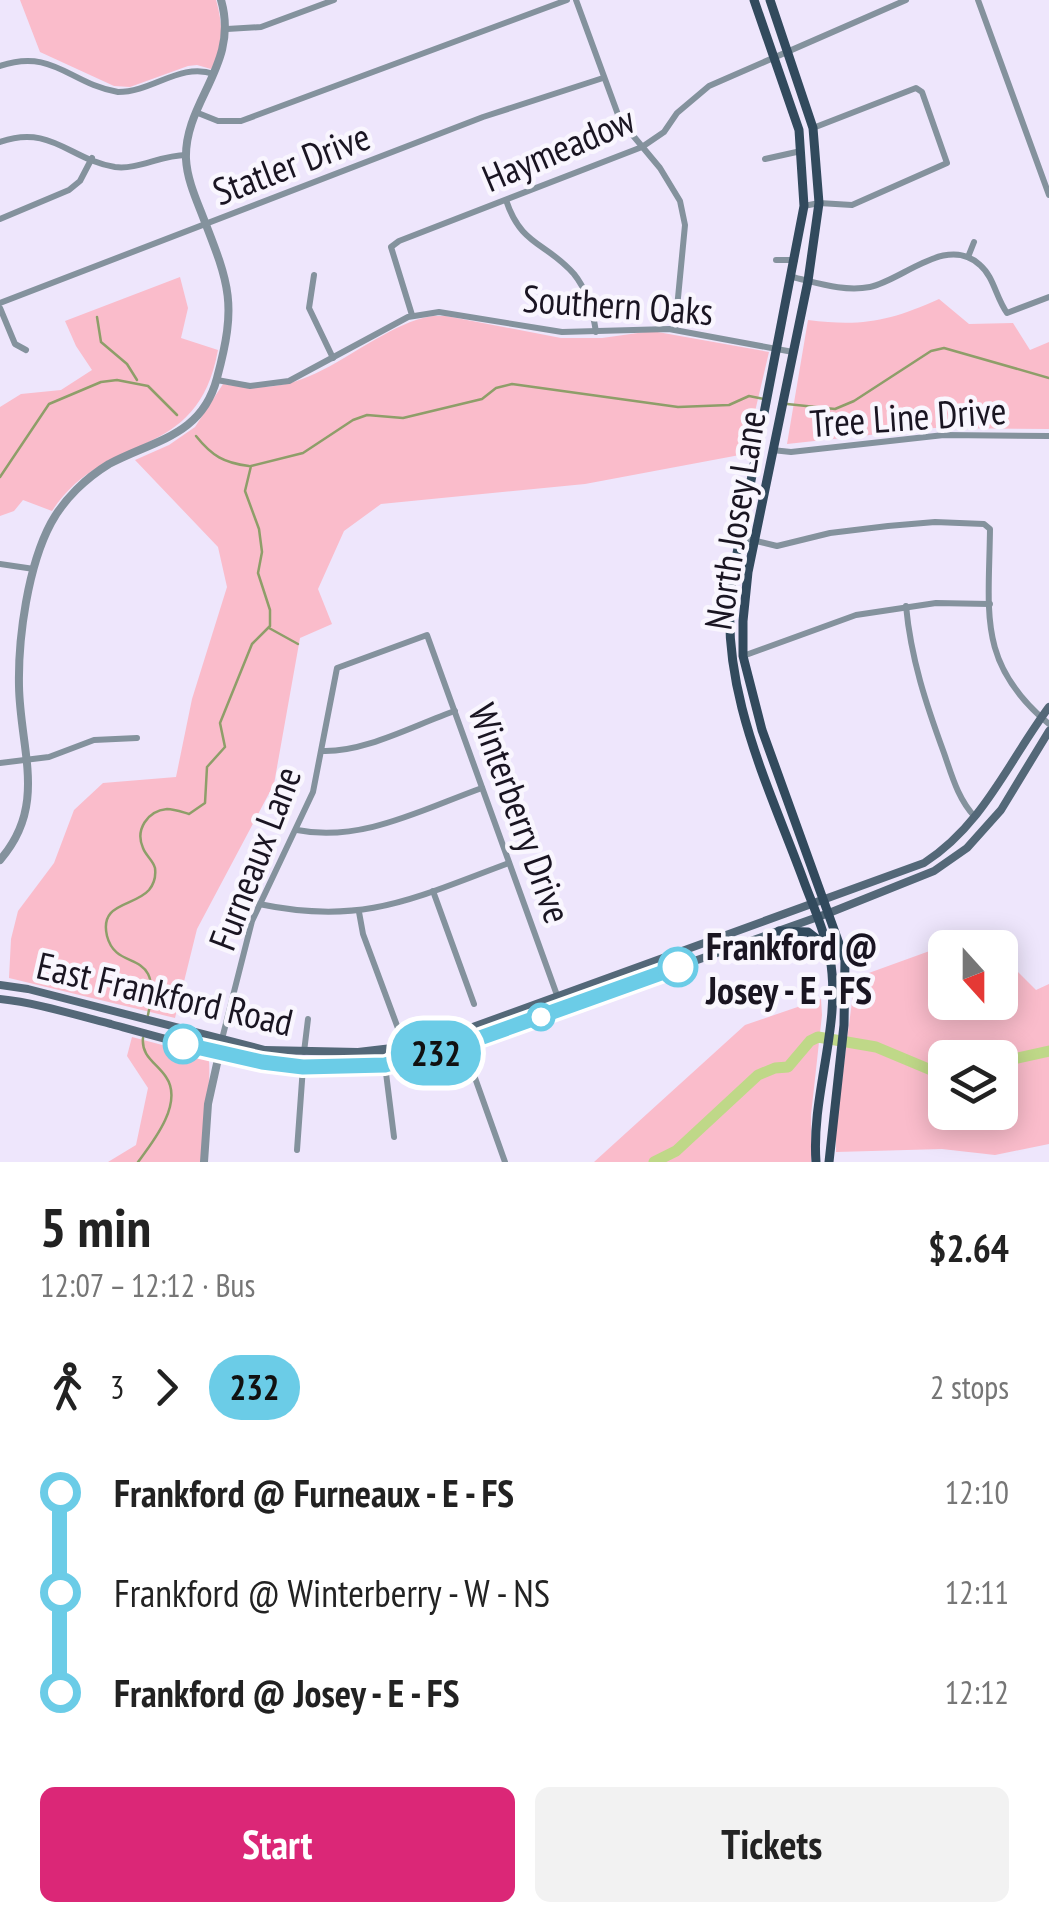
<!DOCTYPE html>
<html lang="en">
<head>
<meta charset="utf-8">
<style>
	body { margin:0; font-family:"PT Sans Narrow",sans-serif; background:#f2f2f2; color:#222; height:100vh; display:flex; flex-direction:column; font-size:38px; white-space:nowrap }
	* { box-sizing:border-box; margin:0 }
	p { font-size:32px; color:#767676 }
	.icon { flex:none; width:55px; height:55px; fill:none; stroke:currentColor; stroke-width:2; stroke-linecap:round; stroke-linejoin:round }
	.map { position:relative; height:1162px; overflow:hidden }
	.side { display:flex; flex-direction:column; background:#fff; flex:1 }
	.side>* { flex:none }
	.badge { padding:0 20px; border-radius:32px; font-size:35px; line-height:65px }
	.needle { width:65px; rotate:159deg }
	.fabs { position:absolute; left:928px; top:930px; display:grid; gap:20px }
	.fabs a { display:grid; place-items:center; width:90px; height:90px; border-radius:15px; background:#fff; box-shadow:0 5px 25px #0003; font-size:50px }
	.map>.badge { position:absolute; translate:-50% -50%; box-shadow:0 0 0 5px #fff }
	.legs { display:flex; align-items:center; gap:15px; height:110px; padding:0 40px; font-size:32px }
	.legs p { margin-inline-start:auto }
	.overview { display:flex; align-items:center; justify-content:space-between; height:170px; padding:0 40px }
	h1 { font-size:55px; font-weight:700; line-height:75px }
	.button { display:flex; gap:20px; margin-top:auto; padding:20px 40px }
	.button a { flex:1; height:115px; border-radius:15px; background:#db2777; color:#fff; font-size:40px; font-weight:700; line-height:115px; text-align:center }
	.button a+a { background:#f2f2f2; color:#222 }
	ul { padding:0 40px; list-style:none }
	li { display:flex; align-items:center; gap:35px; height:100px; font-size:38px }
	li i { display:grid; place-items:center; width:15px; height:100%; margin:0 12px; background:currentColor }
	li i::after { content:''; width:25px; height:25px; margin:-12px; border:8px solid; border-radius:50%; background:#fff }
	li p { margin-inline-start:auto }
	li:first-child i { background:linear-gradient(#0000 50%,currentColor 0) }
	li:last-child i { background:linear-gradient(currentColor 50%,#0000 0) }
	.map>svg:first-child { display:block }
</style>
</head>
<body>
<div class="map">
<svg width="1049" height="1162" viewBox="0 0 1049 1162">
	<rect width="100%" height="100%" fill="#eee6fc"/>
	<g fill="#fabccb" fill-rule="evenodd">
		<path d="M 20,0 L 216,0 C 223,24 224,47 211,69 L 197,65 L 188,66 L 130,87 L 114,86 L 40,52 Z"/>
		<path d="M 180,277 L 188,308 L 181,338 L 218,350 C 197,465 107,428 52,511 L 23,500 L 14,511 L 0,516 L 0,407 L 21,394 L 61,390 L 92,370 L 76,346 L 65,321 Z"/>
		<path d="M 939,299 L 969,324 L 1013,323 L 1030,350 L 1049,342 L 1049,429 L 934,428 L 787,444 L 808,320 C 862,327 890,321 939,299 Z"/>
		<path d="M 433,316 L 446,316 L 561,338 L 602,338 L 652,331 L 769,352 L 745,454 L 585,484 L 381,504 L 344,531 L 318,589 L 332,624 L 300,638 L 274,784 L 197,929 L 175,1018 L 9,978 L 11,939 L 18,911 L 54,863 L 74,810 L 103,783 L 176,777 L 192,699 L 227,587 L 218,547 L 135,460 L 169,445 L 195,427 L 223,384 C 292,396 319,372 376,339 C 395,329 411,319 433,316 Z"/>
		<path d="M 971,936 L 970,947 L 945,948 L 945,1002 L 1000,1002 L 1000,960 L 1008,962 L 1036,990 L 1049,984 L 1049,1144 L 995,1155 L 942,1149 L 836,1152 L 836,1126 L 855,978 ZM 945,1058 L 1000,1058 L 1000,1112 L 945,1112 Z"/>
		<path d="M 821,999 L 822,1015 L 811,1115 L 811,1162 L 594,1162 L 745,1025 Z"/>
		<path d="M 132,1037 L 208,1057 C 213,1067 203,1143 201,1162 L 108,1162 L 136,1145 L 148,1088 L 127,1056 Z"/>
	</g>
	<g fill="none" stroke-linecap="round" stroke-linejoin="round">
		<g stroke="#8e9e69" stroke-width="2.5">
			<path d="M 97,317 L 101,342 L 127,364 L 137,380"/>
			<path d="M 787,404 L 835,409 L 854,401 L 931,351 L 944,348 L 1049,378"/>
			<path d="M 196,436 C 212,456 224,463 249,466"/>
			<path d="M 0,477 L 49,404 L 101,382 L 117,380 L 148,386 L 177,415"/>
			<path d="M 269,628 L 298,644"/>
			<path d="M 148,1015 C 164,944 117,975 107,936 C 99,902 134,907 149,890 C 154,884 156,876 155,868 C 153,860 146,856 143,848 C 135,830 147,811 167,809 C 174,809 182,812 189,814 L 205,803 L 207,767 L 225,747 L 220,723 L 252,644 L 270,626 L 270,610 L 258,573 L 262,552 L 259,529 L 245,491 L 251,466 L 303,453 L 353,420 L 367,415 L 403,418 L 482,399 L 496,388 L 512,384 L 678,407 L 729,405 L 749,396 L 764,399"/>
			<path d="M 138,1162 C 153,1142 184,1103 166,1077 C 157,1063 141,1057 143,1038"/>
		</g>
		<g stroke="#bfd888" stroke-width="11">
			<path d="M 1000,1062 L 1049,1051"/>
			<path d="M 654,1162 L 676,1151 L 758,1075 L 775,1068 L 788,1067 L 810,1041 L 818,1037 L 876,1047 L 931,1070 L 945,1071"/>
		</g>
		<g stroke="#84929d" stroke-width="6">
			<path d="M 576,0 L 620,120 L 660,168 L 680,201 L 685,225 L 675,329"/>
			<path d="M 978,0 L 1049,195"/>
			<path d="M 227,29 L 261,27 L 334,0"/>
			<path d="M 0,66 C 53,48 70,84 118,92 C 153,92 180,62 214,74"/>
			<path d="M 198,113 L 218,121 L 241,121 L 567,0"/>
			<path d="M 0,142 C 51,124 70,160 115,167 C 138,170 161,155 186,155"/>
			<path d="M 765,159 L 801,151"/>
			<path d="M 506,200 C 521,246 546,242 574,274 C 587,290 593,312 596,332"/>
			<path d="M 804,206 L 819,203 L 852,205 L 947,163 L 922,92 L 916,88 L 813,128"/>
			<path d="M 0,219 L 69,190 L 80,181 L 92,158"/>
			<path d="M 968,257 L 974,242"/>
			<path d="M 776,260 L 795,260"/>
			<path d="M 314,275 L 309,308 L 333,358"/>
			<path d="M 792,277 C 818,283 844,292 870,287 C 903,280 947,234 980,265 C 994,277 996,298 1007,313 L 1049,297"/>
			<path d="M 0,303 L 483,117 L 603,78"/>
			<path d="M 0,308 L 15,344 L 26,350"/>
			<path d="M 412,315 L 391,247 L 399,241 L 642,147 L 664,132 L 677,113 L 709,86 L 906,0"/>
			<path d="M 217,380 L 250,386 L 289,381 L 408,317 L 439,312 L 562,332 L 669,329 L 793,352"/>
			<path d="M 772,450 L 791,452 L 944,435 L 1049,436"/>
			<path d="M 740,537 L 777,546 L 830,533 L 888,526 L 935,522 L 984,524 L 990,529 C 989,614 977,664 1049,724"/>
			<path d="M 0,564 L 34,569"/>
			<path d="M 906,606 C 911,659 926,704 944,753 C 952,776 958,799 975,817"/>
			<path d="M 743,656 L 856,615 L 936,603 L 990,604"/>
			<path d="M 323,751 C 366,752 414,725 455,711"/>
			<path d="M 0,763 L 49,757 L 94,740 L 137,738"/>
			<path d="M 297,830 C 361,843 423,809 482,788"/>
			<path d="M 433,891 L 474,1004"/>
			<path d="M 259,904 C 364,926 414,898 509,863"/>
			<path d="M 359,912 L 363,934 L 399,1031"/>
			<path d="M 459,1033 L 505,1162"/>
			<path d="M 222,1039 L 252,921 L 313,792 L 337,668 L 427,635 L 562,1009"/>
			<path d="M 304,1052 L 308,1019"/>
			<path d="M 385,1065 L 394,1137"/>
			<path d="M 297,1150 L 303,1067"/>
		</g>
		<g stroke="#84929d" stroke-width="8">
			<path d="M 0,860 C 48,805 20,750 19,686 C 18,637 28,566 51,523 C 64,499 86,478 109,464 C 154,440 202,436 217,378 C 237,304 230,286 203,217 C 196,199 187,179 186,159 C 184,101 240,65 221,0"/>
			<path d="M 204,1162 L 208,1104 L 222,1041"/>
		</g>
		<g stroke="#546878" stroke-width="8">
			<path d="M 0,985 L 28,989 L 265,1050 L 358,1052 L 426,1044 L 924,863 C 984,824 1008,762 1049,707"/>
			<path d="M 0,999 C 38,1003 75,1015 111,1024 C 227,1056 313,1082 433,1054 L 829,913 L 934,871 L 967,848 L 1001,810 L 1049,731"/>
			<path d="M 338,1068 C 352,1055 370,1064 383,1050"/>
		</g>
		<g stroke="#324a5d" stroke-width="9">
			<path d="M 754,0 L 799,130 L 804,206 L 732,579 C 718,685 767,782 803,879 C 812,904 825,931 830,958 C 842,1025 811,1094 816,1162"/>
			<path d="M 770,0 L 813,128 L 819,203 L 808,281 L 748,572 L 743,621 L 743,656 L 762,730 L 845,960 L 844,1025 L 829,1162"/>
			<path d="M 779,931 L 808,932 L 826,946"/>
		</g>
	</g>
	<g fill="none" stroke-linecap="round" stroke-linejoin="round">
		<defs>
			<path id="line-1" d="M 183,1044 L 262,1062 L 303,1067 L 385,1065 L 463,1044 L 678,967"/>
		</defs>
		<use href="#line-1" stroke="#fff" stroke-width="22"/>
		<use href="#line-1" stroke="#6bcce7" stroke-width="15"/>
	</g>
	<g fill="#fff" stroke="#6bcce7" stroke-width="5">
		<circle cx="678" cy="967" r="18"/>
		<circle cx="541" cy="1017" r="12"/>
		<circle cx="183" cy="1044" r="18"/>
	</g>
	<g text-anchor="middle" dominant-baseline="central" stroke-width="9" stroke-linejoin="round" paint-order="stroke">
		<g font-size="38" fill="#1a1522" stroke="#f9f6fe">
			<text transform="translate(558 148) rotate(-23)">Haymeadow</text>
			<text transform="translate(291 163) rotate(-21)">Statler Drive</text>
			<text transform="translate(618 304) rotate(4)">Southern Oaks</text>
			<text transform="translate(908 416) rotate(-4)">Tree Line Drive</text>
			<text transform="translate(734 520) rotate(-81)">North Josey Lane</text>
			<text transform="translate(521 813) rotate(70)">Winterberry Drive</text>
			<text transform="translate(254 858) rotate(-69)">Furneaux Lane</text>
			<text transform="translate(165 993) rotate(13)">East Frankford Road</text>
		</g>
		<g font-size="38" font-weight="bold" fill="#1a1522" stroke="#f9f6fe" text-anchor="start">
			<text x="706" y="945">Frankford @<tspan x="706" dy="44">Josey - E - FS</tspan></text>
		</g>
	</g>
</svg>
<div class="fabs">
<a><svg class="needle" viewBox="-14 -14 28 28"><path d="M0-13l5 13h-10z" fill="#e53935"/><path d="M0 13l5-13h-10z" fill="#767676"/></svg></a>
<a><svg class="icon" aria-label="layers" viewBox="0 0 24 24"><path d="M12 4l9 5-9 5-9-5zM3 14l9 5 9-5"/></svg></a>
</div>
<b class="badge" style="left:436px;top:1053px;background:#6bcce7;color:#111">232</b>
</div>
<section class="side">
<div class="overview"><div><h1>5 min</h1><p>12:07 – 12:12 · Bus</p></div><b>$2.64</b></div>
<div class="legs"><svg class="icon" aria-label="walk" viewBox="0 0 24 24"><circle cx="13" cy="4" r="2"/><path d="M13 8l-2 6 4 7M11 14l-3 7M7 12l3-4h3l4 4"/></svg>3<svg class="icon" aria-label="forward" viewBox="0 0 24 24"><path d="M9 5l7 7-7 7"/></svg><b class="badge" style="background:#6bcce7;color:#111">232</b><p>2 stops</p></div>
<ul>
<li><i style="color:#6bcce7"></i><b>Frankford @ Furneaux - E - FS</b><p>12:10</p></li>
<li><i style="color:#6bcce7"></i><span>Frankford @ Winterberry - W - NS</span><p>12:11</p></li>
<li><i style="color:#6bcce7"></i><b>Frankford @ Josey - E - FS</b><p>12:12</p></li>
</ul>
<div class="button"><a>Start</a><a>Tickets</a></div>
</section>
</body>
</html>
